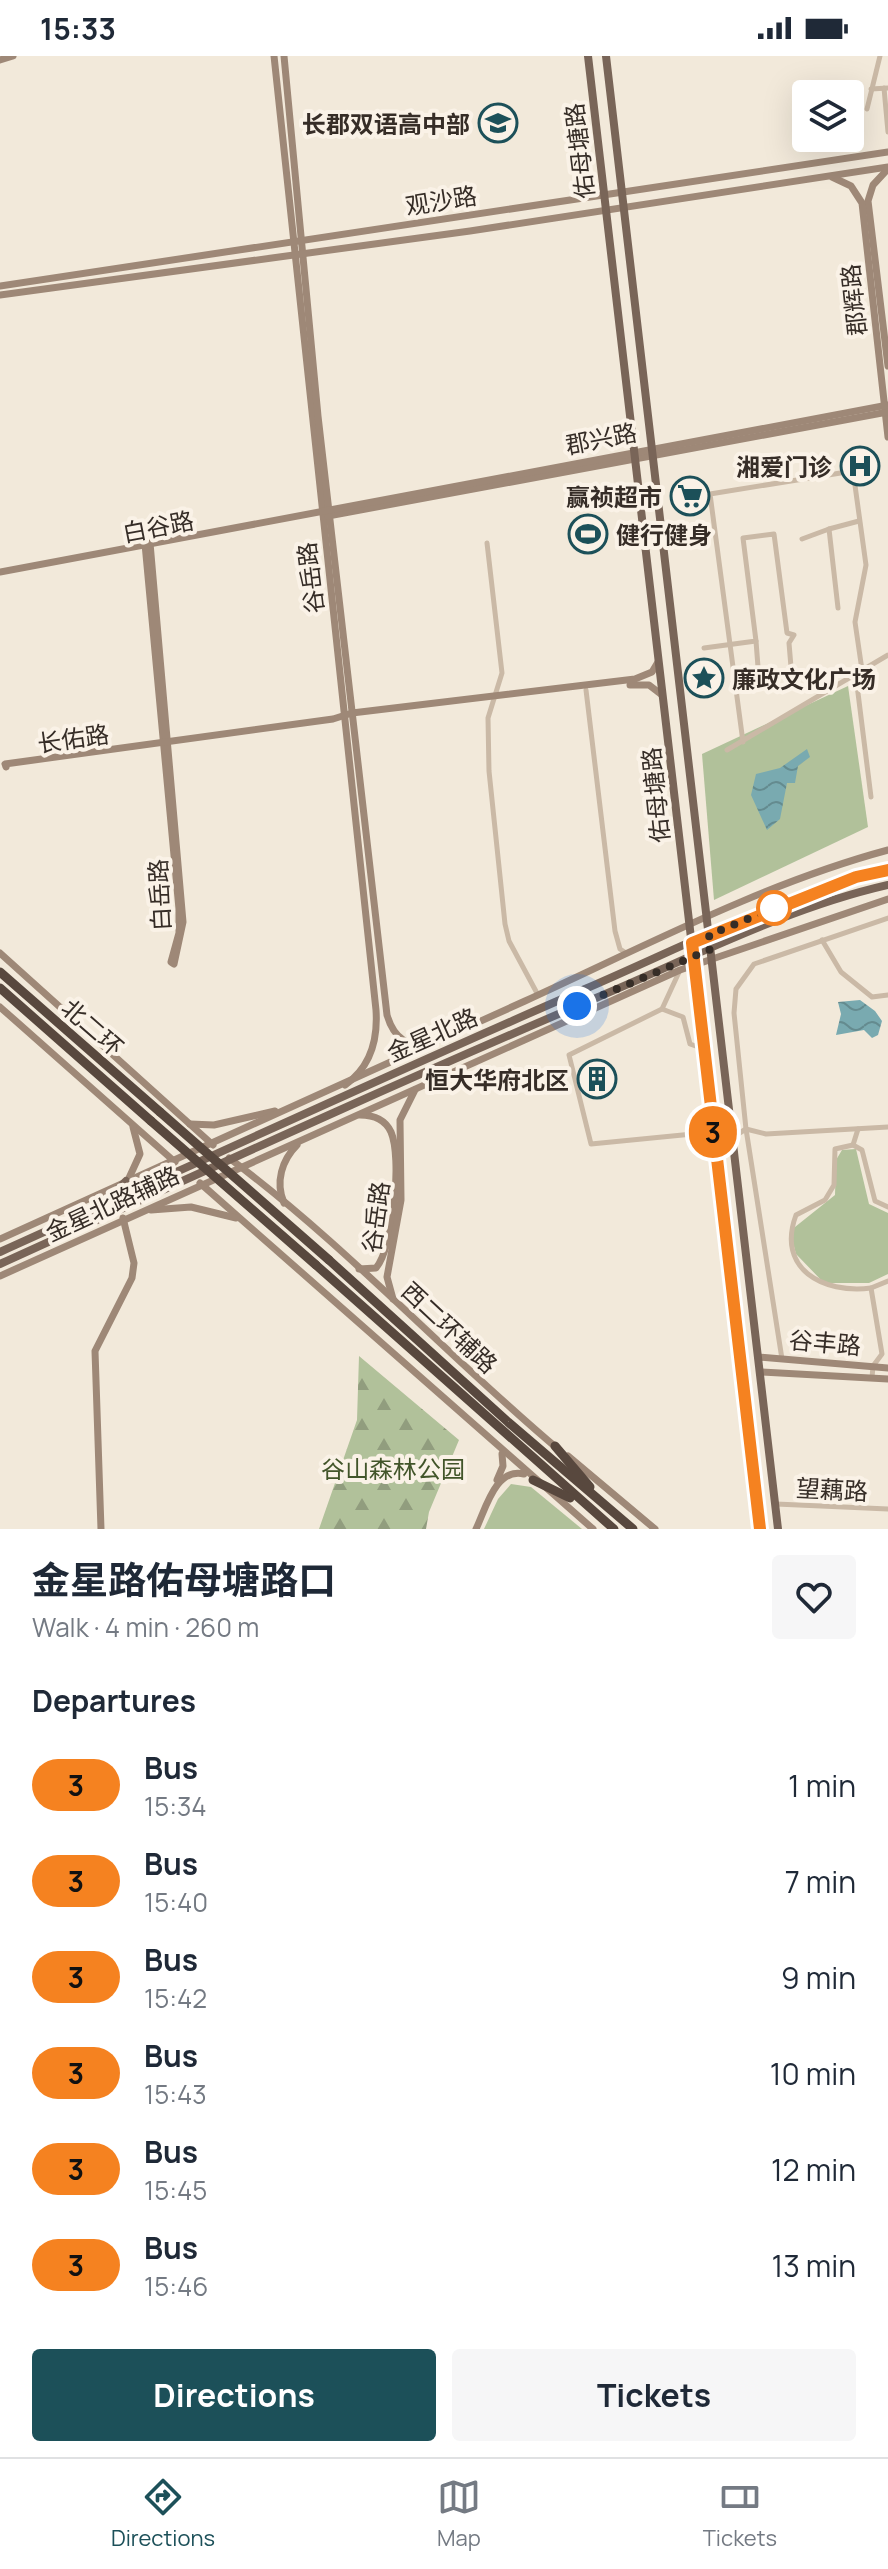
<!DOCTYPE html>
<html lang="en">
<head>
<meta charset="utf-8">
<style>
	body { margin:0; font-family:Manrope,"Noto Sans SC",sans-serif; background:#f6f6f7; color:#1f2937; height:100vh; display:flex; flex-direction:column; font-size:30px; white-space:nowrap }
	* { box-sizing:border-box; margin:0 }
	p { font-size:26px; color:#747a83 }
	.icon { flex:none; width:44px; height:44px; fill:none; stroke:currentColor; stroke-width:2; stroke-linecap:round; stroke-linejoin:round }
	.map { position:relative; height:1473px; overflow:hidden }
	.panel { display:flex; flex-direction:column; background:#fff; flex:1 }
	.panel>* { flex:none }
	.badge { padding:0 16px; border-radius:26px; font-size:28px; line-height:52px }
	.tools { position:absolute; left:792px; top:24px; display:grid; gap:16px }
	.tools a { display:grid; place-items:center; width:72px; height:72px; border-radius:8px; background:#fff; box-shadow:0 8px 32px #0002; font-size:40px }
	.you { position:absolute; width:40px; height:40px; margin:-20px; border:6px solid #fff; border-radius:50%; background:#1a73e8; box-shadow:0 0 0 12px #1a73e833 }
	.map>.badge { position:absolute; translate:-50% -50%; box-shadow:0 0 0 4px #fff }
	h2 { padding:0 32px; font-size:30px; line-height:72px }
	.round { display:grid; place-items:center; flex:none; width:84px; height:84px; border-radius:8px; background:#f6f6f7 }
	.summary { display:flex; align-items:center; justify-content:space-between; height:136px; padding:0 32px }
	h1 { font-size:38px; font-weight:700; line-height:60px }
	.cta { display:flex; gap:16px; margin-top:auto; padding:16px 32px }
	.cta a { flex:1; height:92px; border-radius:8px; background:#1c5059; color:#fff; font-size:32px; font-weight:700; line-height:92px; text-align:center }
	.cta a+a { background:#f6f6f7; color:#1f2937 }
	ul { padding:0; list-style:none }
	li { display:flex; align-items:center; gap:24px; height:96px; padding:0 32px }
	li div { flex:1 }
	li b { display:block; font-size:30px }
	li em { font-style:normal }
	li .badge { min-width:88px; font-weight:700; text-align:center }
	.status { display:flex; justify-content:space-between; align-items:center; height:56px; padding:0 40px; background:#fff; direction:ltr }
	.status svg { height:22px; fill:currentColor }
	.menu { display:flex; justify-content:space-around; align-items:center; height:112px; border-top:2px solid #e0e1e3; background:#fff; font-size:22px; color:#747a83 }
	.menu a { display:grid; justify-items:center; gap:4px }
	.menu .on { color:#1c5059 }
	.map>svg:first-child { display:block }
</style>
</head>
<body>
<div class="status"><b>15:33</b><svg viewBox="0 0 49 12"><path d="M0 12V9h3v3zM5 12V6h3v6zM10 12V3h3v9zM15 12V0h3v12zM26 1h20v11H26zM47 4h2v5h-2z"/></svg></div>
<div class="map">
<svg width="888" height="1473" viewBox="0 0 888 1473">
	<defs>
		<pattern id="forest-firs" width="22" height="20" patternUnits="userSpaceOnUse" patternTransform="scale(2)"><rect width="22" height="20" fill="#b1c19a"/><path d="M5 1l3.5 6h-7zM16 11l3.5 6h-7z" fill="#919d7e"/></pattern>
		<pattern id="water-waves" width="16" height="10" patternUnits="userSpaceOnUse" patternTransform="scale(2)"><rect width="16" height="10" fill="#79aab0"/><path d="M0 5q4-4 8 0t8 0" fill="none" stroke="#648b8f"/></pattern>
	</defs>
	<rect width="100%" height="100%" fill="#f2e9da"/>
	<g fill="#b1c19a">
		<path d="M 848,630 L 868,771 L 714,844 L 702,698 Z"/>
		<path d="M 856,1093 L 869,1148 L 888,1157 L 888,1218 L 869,1227 L 824,1227 L 796,1198 L 790,1175 L 835,1139 L 836,1104 L 842,1094 Z"/>
		<path d="M 511,1428 L 531,1431 L 582,1473 L 484,1473 L 498,1443 Z"/>
	</g>
	<path fill="url(#forest-firs)" d="M 359,1300 L 459,1384 L 429,1456 L 426,1473 L 319,1473 L 357,1364 Z"/>
	<g fill="url(#water-waves)">
		<path d="M 807,693 L 810,701 L 798,710 L 795,727 L 787,727 L 780,763 L 767,774 L 751,739 L 756,718 L 780,712 Z"/>
		<path d="M 860,944 L 875,955 L 882,965 L 878,979 L 872,982 L 864,974 L 836,979 L 841,958 L 838,946 Z"/>
	</g>
	<g fill="none" stroke-linecap="round" stroke-linejoin="round">
		<g stroke="#cab9a6" stroke-width="5">
			<path d="M 884,32 L 888,76"/>
			<path d="M 871,33 L 888,32"/>
			<path d="M 867,53 L 880,0"/>
			<path d="M 829,473 L 859,465"/>
			<path d="M 802,483 L 829,473 L 838,552"/>
			<path d="M 487,487 L 502,617 L 488,662 L 489,715 L 505,868 L 509,885 L 538,939"/>
			<path d="M 756,585 L 759,624"/>
			<path d="M 704,592 L 756,585 L 743,482 L 774,478 L 787,577 L 794,579 L 789,587 L 791,611 L 786,618 L 733,626"/>
			<path d="M 856,621 L 871,741"/>
			<path d="M 586,634 L 615,875 L 620,893 L 626,897"/>
			<path d="M 743,686 L 710,438 L 853,415 L 866,509 L 855,566 L 862,614"/>
			<path d="M 727,694 L 888,599"/>
			<path d="M 888,862 L 754,908 L 736,933 L 734,957 L 746,1073 L 766,1078 L 888,1071"/>
			<path d="M 822,884 L 841,916 L 872,941 L 888,939"/>
			<path d="M 680,914 L 662,953 L 569,999 L 591,1088 L 713,1076"/>
			<path d="M 662,953 L 683,961 L 690,988 L 704,993"/>
			<path d="M 733,1081 L 746,1073 L 782,1303"/>
			<path d="M 853,1089 L 858,1073"/>
			<path d="M 871,1232 L 888,1225"/>
			<path d="M 872,1322 L 873,1310 L 882,1298 L 871,1232 C 823,1238 776,1213 796,1159 L 825,1144 L 834,1129 L 835,1093 L 853,1089 L 862,1094 L 875,1145 L 888,1151"/>
			<path d="M 776,1448 L 888,1453"/>
		</g>
		<g stroke="#9e8877" stroke-width="7">
			<path d="M 274,0 L 376,954 C 378,984 371,1011 345,1029"/>
			<path d="M 284,0 L 318,360 L 387,959 C 394,983 408,992 433,987"/>
			<path d="M 0,4 L 13,0"/>
			<path d="M 888,113 L 873,129 L 868,145 L 888,310"/>
			<path d="M 832,121 L 851,130 L 862,147 L 888,381"/>
			<path d="M 0,230 L 888,96"/>
			<path d="M 0,239 L 470,175 L 888,111"/>
			<path d="M 328,460 L 888,356"/>
			<path d="M 145,488 L 179,853 L 179,877 L 171,906 L 174,908 L 183,866 L 150,487"/>
			<path d="M 0,516 L 888,349"/>
			<path d="M 630,629 L 649,629 L 662,639"/>
			<path d="M 6,711 L 5,708 L 333,663 L 352,657 L 635,623 L 652,616 L 658,606"/>
			<path d="M 0,897 L 213,1089"/>
			<path d="M 0,951 L 175,1106"/>
			<path d="M 190,1068 L 214,1069 L 275,1055"/>
			<path d="M 229,1102 C 346,1189 446,1299 558,1393"/>
			<path d="M 129,1122 L 140,1098 L 133,1071"/>
			<path d="M 200,1127 L 593,1473"/>
			<path d="M 284,1147 C 275,1126 282,1104 297,1089"/>
			<path d="M 151,1154 L 191,1151 L 236,1162"/>
			<path d="M 0,1183 C 175,1104 350,1025 525,945 C 643,891 762,828 888,794"/>
			<path d="M 359,1213 L 376,1212 C 394,1191 402,1101 391,1076 C 385,1063 373,1059 360,1059"/>
			<path d="M 0,1220 L 680,914 L 888,843"/>
			<path d="M 393,1243 L 387,1221 L 401,1144 L 400,1064 L 415,1034"/>
			<path d="M 758,1301 L 888,1312"/>
			<path d="M 760,1316 L 888,1323"/>
			<path d="M 568,1400 L 655,1473"/>
			<path d="M 497,1424 L 503,1410 L 502,1398"/>
			<path d="M 101,1473 L 95,1295 L 132,1222 L 134,1207 L 123,1162"/>
			<path d="M 476,1473 C 486,1452 496,1411 524,1418"/>
		</g>
		<g stroke="#796558" stroke-width="8">
			<path d="M 588,0 L 760,1473"/>
			<path d="M 606,0 L 778,1473"/>
			<path d="M 107,1144 L 126,1125"/>
			<path d="M 0,1196 C 195,1108 389,1018 585,933 C 683,891 783,838 888,814"/>
			<path d="M 0,1208 C 198,1118 396,1027 596,942 C 691,902 787,852 888,829"/>
		</g>
		<g stroke="#58483e" stroke-width="9">
			<path d="M 0,916 L 160,1056"/>
			<path d="M 0,932 L 151,1065"/>
			<path d="M 329,1204 L 508,1366 L 633,1473"/>
			<path d="M 316,1209 L 614,1473"/>
			<path d="M 555,1390 L 590,1431"/>
			<path d="M 533,1424 L 570,1442"/>
		</g>
		<g stroke="#58483e" stroke-width="9">
			<path d="M 160,1056 L 329,1204"/>
			<path d="M 151,1065 L 316,1209"/>
		</g>
	</g>
	<g fill="none" stroke-linecap="round" stroke-linejoin="round">
		<defs>
			<path id="line" d="M 760,1473 L 692,887 L 856,821 L 888,814"/>
		</defs>
		<use href="#line" stroke="#fff" stroke-width="18"/>
		<use href="#line" stroke="#f58220" stroke-width="12"/>
		<path stroke="#362d27" stroke-width="8" stroke-dasharray="0 14.4" d="M 577,950 L 711,893 L 709,879 L 779,850 L 774,852"/>
	</g>
	<defs>
		<symbol id="school-ring" viewBox="-11 -11 22 22"><circle r="9.5" fill="#faf2e7" stroke="#1c5059" stroke-width="1.5"/><path d="M0-5L7-2L0 1L-7-2ZM-4 1L0 2.5L4 1V4Q0 6-4 4Z" fill="#1c5059"/></symbol>
		<symbol id="hospital-ring" viewBox="-11 -11 22 22"><circle r="9.5" fill="#faf2e7" stroke="#1c5059" stroke-width="1.5"/><path d="M-5-5h3v3.5h4V-5h3V5h-3V1.5h-4V5h-3Z" fill="#1c5059"/></symbol>
		<symbol id="supermarket-ring" viewBox="-11 -11 22 22"><circle r="9.5" fill="#faf2e7" stroke="#1c5059" stroke-width="1.5"/><path d="M-6-5.5h2.5l.6 2H6L4.5 2H-2.5L-4.4-4H-6ZM-1.5 3.2a1.3 1.3 0 1 0 .1 0ZM3 3.2a1.3 1.3 0 1 0 .1 0Z" fill="#1c5059"/></symbol>
		<symbol id="stadium-ring" viewBox="-11 -11 22 22"><circle r="9.5" fill="#faf2e7" stroke="#1c5059" stroke-width="1.5"/><path d="M0-5a6.5 5 0 1 0 0 10a6.5 5 0 1 0 0-10ZM-3.5-1.8h7v3.6h-7Z" fill="#1c5059"/></symbol>
		<symbol id="sight-ring" viewBox="-11 -11 22 22"><circle r="9.5" fill="#faf2e7" stroke="#1c5059" stroke-width="1.5"/><path d="M0-6L1.8-2.2L6-1.7L2.9 1.2L3.7 5.4L0 3.3L-3.7 5.4L-2.9 1.2L-6-1.7L-1.8-2.2Z" fill="#1c5059"/></symbol>
		<symbol id="building-ring" viewBox="-11 -11 22 22"><circle r="9.5" fill="#faf2e7" stroke="#1c5059" stroke-width="1.5"/><path d="M-4-6H4V6H1V3H-1V6H-4ZM-2.5-4.3h1.7v1.8h-1.7ZM.8-4.3h1.7v1.8H.8ZM-2.5-1h1.7V.8h-1.7ZM.8-1h1.7V.8H.8Z" fill="#1c5059"/></symbol>
	</defs>
	<g fill-rule="evenodd">
		<use href="#school-ring" x="476" y="45" width="44" height="44"/>
		<use href="#hospital-ring" x="838" y="388" width="44" height="44"/>
		<use href="#supermarket-ring" x="668" y="418" width="44" height="44"/>
		<use href="#stadium-ring" x="566" y="456" width="44" height="44"/>
		<use href="#sight-ring" x="682" y="600" width="44" height="44"/>
		<use href="#building-ring" x="575" y="1001" width="44" height="44"/>
	</g>
	<circle fill="#fff" stroke="#f58220" stroke-width="4" cx="774" cy="852" r="16"/>
	<g text-anchor="middle" dominant-baseline="central" stroke-width="8" stroke-linejoin="round" paint-order="stroke">
		<g font-size="24" font-weight="bold" fill="#362d27" stroke="#faf2e7" text-anchor="end">
			<text x="470" y="67">长郡双语高中部</text>
			<text x="832" y="410">湘爱门诊</text>
			<text x="662" y="440">赢祯超市</text>
			<text x="616" y="478" text-anchor="start">健行健身</text>
			<text x="732" y="622" text-anchor="start">廉政文化广场</text>
			<text x="569" y="1023">恒大华府北区</text>
		</g>
		<g font-size="24" fill="#362d27" stroke="#faf2e7">
			<text transform="translate(579 95) rotate(-97)">佑母塘路</text>
			<text transform="translate(441 144) rotate(-9)">观沙路</text>
			<text transform="translate(853 244) rotate(-96)">郡辉路</text>
			<text transform="translate(601 382) rotate(-11)">郡兴路</text>
			<text transform="translate(158 470) rotate(-11)">白谷路</text>
			<text transform="translate(310 522) rotate(-97)">谷岳路</text>
			<text transform="translate(73 682) rotate(-8)">长佑路</text>
			<text transform="translate(655 739) rotate(-96)">佑母塘路</text>
			<text transform="translate(159 839) rotate(-93)">白岳路</text>
			<text transform="translate(93 971) rotate(41)">北二环</text>
			<text transform="translate(432 978) rotate(-24)">金星北路</text>
			<text transform="translate(112 1147) rotate(-25)">金星北路辅路</text>
			<text transform="translate(375 1161) rotate(-82)">谷岳路</text>
			<text transform="translate(450 1271) rotate(43)">西二环辅路</text>
			<text transform="translate(825 1286) rotate(5)">谷丰路</text>
			<text transform="translate(832 1433) rotate(3)">望藕路</text>
		</g>
		<g font-size="24" fill="#42552a" stroke="#faf2e7">
			<text x="393" y="1412">谷山森林公园</text>
		</g>
	</g>
</svg>
<div class="tools">
<a><svg class="icon" aria-label="layers" viewBox="0 0 24 24"><path d="M12 4l9 5-9 5-9-5zM3 14l9 5 9-5"/></svg></a>
</div>
<div class="you" style="left:577px;top:950px"></div>
<b class="badge" style="left:713px;top:1076px;background:#f58220;color:#111">3</b>
</div>
<section class="panel">
<div class="summary"><div><h1>金星路佑母塘路口</h1><p>Walk · 4 min · 260 m</p></div><a class="round"><svg class="icon" aria-label="heart" viewBox="0 0 24 24"><path d="M12 20l-8-8c-3-5 5-10 8-4 3-6 11-1 8 4z"/></svg></a></div>
<h2>Departures</h2>
<ul>
<li><span class="badge" style="background:#f58220;color:#111">3</span><div><b>Bus</b><p>15:34</p></div><em>1 min</em></li>
<li><span class="badge" style="background:#f58220;color:#111">3</span><div><b>Bus</b><p>15:40</p></div><em>7 min</em></li>
<li><span class="badge" style="background:#f58220;color:#111">3</span><div><b>Bus</b><p>15:42</p></div><em>9 min</em></li>
<li><span class="badge" style="background:#f58220;color:#111">3</span><div><b>Bus</b><p>15:43</p></div><em>10 min</em></li>
<li><span class="badge" style="background:#f58220;color:#111">3</span><div><b>Bus</b><p>15:45</p></div><em>12 min</em></li>
<li><span class="badge" style="background:#f58220;color:#111">3</span><div><b>Bus</b><p>15:46</p></div><em>13 min</em></li>
</ul>
<div class="cta"><a>Directions</a><a>Tickets</a></div>
</section>
<nav class="menu">
<a class="on"><svg class="icon" aria-label="directions" viewBox="0 0 24 24"><path d="M12 3l9 9-9 9-9-9zM9 14v-3h6M13 9l2 2-2 2"/></svg>Directions</a>
<a><svg class="icon" aria-label="map" viewBox="0 0 24 24"><path d="M3 6l6-2 6 2 6-2v14l-6 2-6-2-6 2zM9 4v14M15 6v14"/></svg>Map</a>
<a><svg class="icon" aria-label="tickets" viewBox="0 0 24 24"><path d="M3 7h18v10H3zM15 7v10"/></svg>Tickets</a>
</nav>
</body>
</html>
